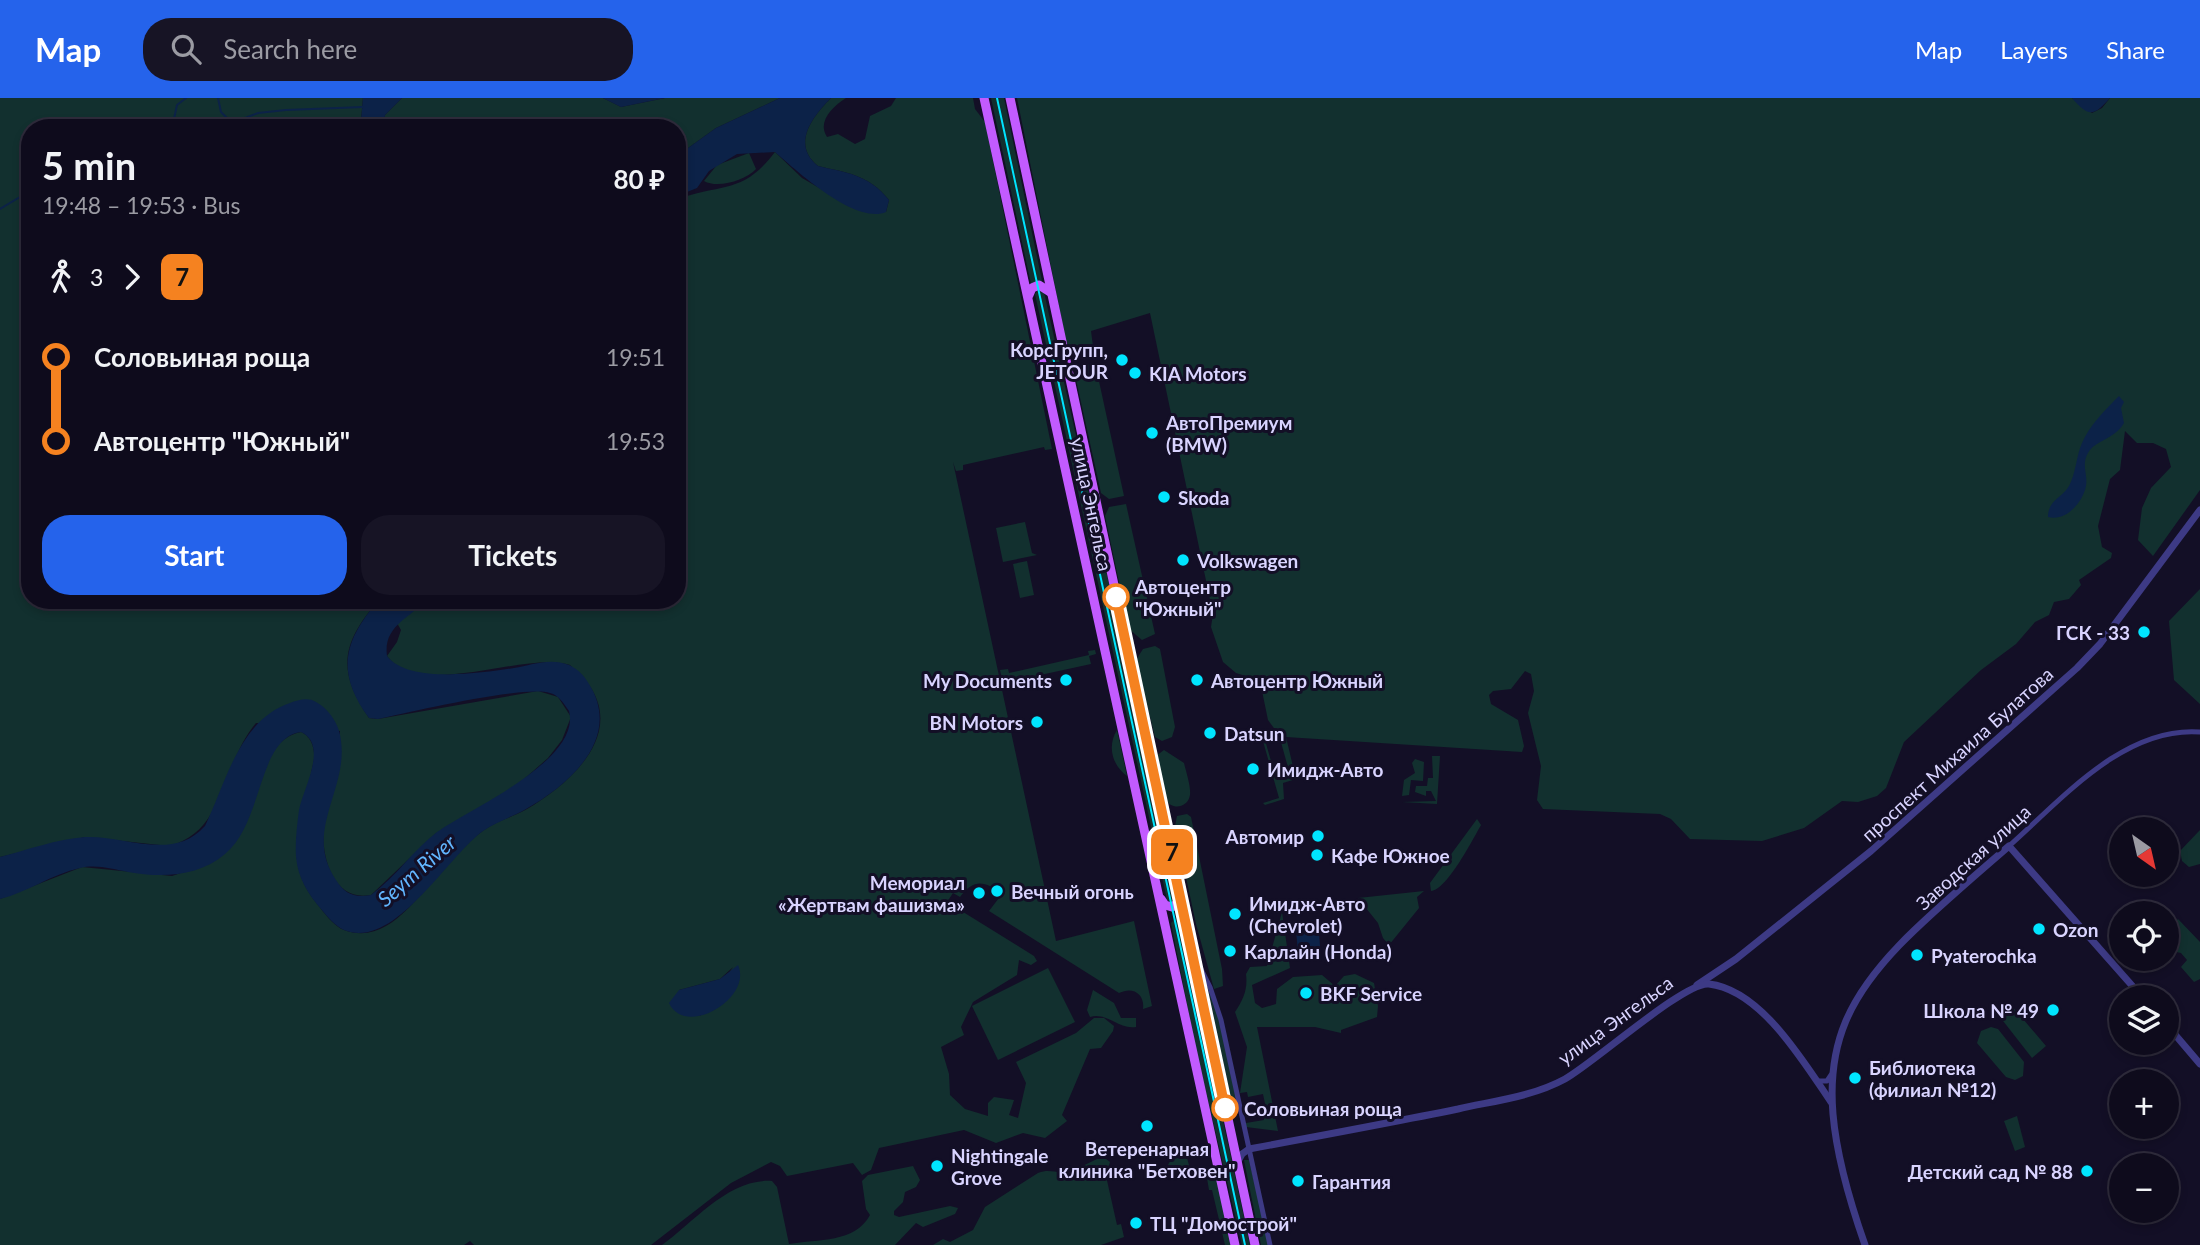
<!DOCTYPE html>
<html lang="en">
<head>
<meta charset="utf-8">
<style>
	body { margin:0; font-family:Lato,sans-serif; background:#171425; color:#f1f3f6; height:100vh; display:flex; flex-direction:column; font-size:26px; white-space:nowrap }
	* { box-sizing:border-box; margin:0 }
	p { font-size:23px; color:#9b9ba3 }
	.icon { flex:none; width:38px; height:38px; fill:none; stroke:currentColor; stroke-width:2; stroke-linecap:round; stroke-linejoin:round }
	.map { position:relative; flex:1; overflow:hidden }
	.sheet { position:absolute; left:21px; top:21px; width:665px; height:490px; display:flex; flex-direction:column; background:#0e0b1c; border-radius:28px; box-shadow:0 4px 10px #0003,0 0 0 2px #2e2b3b }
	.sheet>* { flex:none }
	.badge { padding:0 14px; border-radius:10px; font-size:24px; line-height:46px }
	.needle { width:46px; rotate:146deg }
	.fabs { position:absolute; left:2109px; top:719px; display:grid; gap:14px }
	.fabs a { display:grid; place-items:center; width:70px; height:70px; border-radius:50%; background:#0e0b1c; box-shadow:0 4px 10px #0003,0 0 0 2px #2e2b3b; font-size:35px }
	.map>.badge { position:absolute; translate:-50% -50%; box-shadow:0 0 0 4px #fff }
	.legs { display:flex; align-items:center; gap:10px; height:77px; padding:0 21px; font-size:23px }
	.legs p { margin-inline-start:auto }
	.summary { display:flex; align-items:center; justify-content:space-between; height:119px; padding:0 21px }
	h1 { font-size:38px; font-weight:700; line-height:52px }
	.primary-button { display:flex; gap:14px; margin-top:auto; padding:14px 21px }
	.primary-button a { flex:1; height:80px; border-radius:28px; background:#2563eb; color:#fff; font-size:28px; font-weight:700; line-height:80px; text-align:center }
	.primary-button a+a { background:#171425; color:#f1f3f6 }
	ul { padding:0 21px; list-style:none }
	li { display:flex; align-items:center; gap:24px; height:84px; font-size:26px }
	li i { display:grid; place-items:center; width:10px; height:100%; margin:0 9px; background:currentColor }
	li i::after { content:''; width:18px; height:18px; margin:-9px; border:5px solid; border-radius:50%; background:#0e0b1c }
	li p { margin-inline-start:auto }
	li:first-child i { background:linear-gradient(#0000 50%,currentColor 0) }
	li:last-child i { background:linear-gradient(currentColor 50%,#0000 0) }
	header { display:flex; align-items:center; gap:42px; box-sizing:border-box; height:98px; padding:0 35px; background:#2563eb; color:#fff }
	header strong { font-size:33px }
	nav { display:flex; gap:38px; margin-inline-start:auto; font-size:24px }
	.search { width:490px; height:63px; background:#171425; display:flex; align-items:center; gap:18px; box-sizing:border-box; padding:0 24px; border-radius:28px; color:#9b9ba3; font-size:26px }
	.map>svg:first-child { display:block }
</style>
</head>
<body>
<header>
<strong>Map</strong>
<div class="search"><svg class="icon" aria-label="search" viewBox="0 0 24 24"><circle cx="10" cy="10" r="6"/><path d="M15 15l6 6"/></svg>Search here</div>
<nav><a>Map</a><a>Layers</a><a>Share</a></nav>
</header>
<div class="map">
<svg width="2200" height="1147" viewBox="0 0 2200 1147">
	<rect width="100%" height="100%" fill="#130f26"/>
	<g fill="#12302f" fill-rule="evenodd">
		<path d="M 0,0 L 363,0 L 361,23 L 364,30 L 30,30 L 30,502 L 379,502 C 342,544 336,572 369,620 L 378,621 L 538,593 L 558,599 L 571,619 L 562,642 L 548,660 L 515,689 L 435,736 L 371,797 C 330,805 318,750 325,718 C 328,706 334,695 337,682 C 341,667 339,649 340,633 L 256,625 C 221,666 227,733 169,748 L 85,739 L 0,759 Z"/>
		<path d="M 402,0 L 603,0 L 621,9 L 665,0 L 780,0 L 716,30 L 677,58 L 677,30 L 383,30 L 385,17 Z"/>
		<path d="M 831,0 L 846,0 C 832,9 817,24 827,39 L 838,36 L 855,46 L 865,41 L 870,18 L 891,8 L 896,0 L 973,0 L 975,11 L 985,24 L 1052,351 L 1045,352 L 1044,349 L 963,367 L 963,372 L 956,373 L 953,364 L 1056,843 L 1134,823 L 1152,908 L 1143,911 C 1145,896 1133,888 1119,895 L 989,813 L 1002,796 C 985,783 974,780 960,799 L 953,795 L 947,804 L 1034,858 L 1037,863 L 1031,867 L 1019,862 L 1017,877 L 973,904 L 961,929 L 964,937 L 941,949 L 949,976 L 950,997 L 965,1011 L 988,1018 L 988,1005 L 994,999 L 1014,1002 L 1009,1017 L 1018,1020 L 1026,985 L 1016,964 L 1076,935 L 1094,920 L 1104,920 L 1114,928 L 1113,933 L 1101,950 L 1090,951 L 1062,1017 L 1067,1023 L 1045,1040 L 1023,1035 L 996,1045 L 964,1032 L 879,1050 L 871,1072 L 862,1077 L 853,1065 L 787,1078 L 780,1068 L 771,1064 L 731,1085 L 651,1147 L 474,1147 L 470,1143 L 464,1147 L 0,1147 L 0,801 L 82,769 L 172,778 L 213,764 L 265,672 C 271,654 281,638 301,634 C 311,638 315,650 314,661 C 305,713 277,759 318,807 C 325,816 334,828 344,832 C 389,849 419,795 445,769 C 457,756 470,742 484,732 C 497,723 513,719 527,711 C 566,688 623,641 591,590 C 586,582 577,574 570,567 C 526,552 421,603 387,558 L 397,544 L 401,532 L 397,525 L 426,502 L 677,502 L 677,101 C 724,85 743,96 775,54 L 802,80 L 828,95 L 886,114 L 889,102 C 868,76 847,75 818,68 C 791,47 812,19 831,0 ZM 733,869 L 700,918 L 679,892 L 720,881 Z"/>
		<path d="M 991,0 L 1004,0 L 1042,183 L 1031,186 Z"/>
		<path d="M 1017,0 L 2072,0 L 2092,15 L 2102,10 L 2110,0 L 2200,0 L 2200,392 L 2153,458 L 2138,442 L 2142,410 L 2151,390 L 2171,369 L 2166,351 L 2153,345 L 2137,345 L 2125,333 L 2120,372 L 2110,381 L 2098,428 L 2102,449 L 2112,455 L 2111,460 L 2079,482 L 2081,487 L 2069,501 L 2054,504 L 2049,517 L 2035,524 L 2016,546 L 1981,572 L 1904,644 L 1886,690 L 1877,698 L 1858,704 L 1842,703 L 1804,730 L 1762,743 L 1690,741 L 1671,721 L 1660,716 L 1543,711 L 1537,702 L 1541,668 L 1528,615 L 1534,593 L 1531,576 L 1525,573 L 1511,591 L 1493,593 L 1489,597 L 1491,606 L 1518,622 L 1524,648 L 1522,654 L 1286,639 L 1296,681 L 1283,685 L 1284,701 L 1265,707 L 1263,705 L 1279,700 L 1263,643 L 1265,642 L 1275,677 L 1289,673 L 1279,637 L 1268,622 L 1261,588 L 1255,581 L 1236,575 L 1223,564 L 1211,529 L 1213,516 L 1150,215 L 1091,233 L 1094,256 L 1076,258 L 1068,253 Z"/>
		<path d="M 749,55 L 756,71 C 746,82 718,91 704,83 L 717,67 Z"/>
		<path d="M 1039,191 L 1044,194 L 1142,634 L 1175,799 L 1173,805 L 1167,802 C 1123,600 1079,398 1035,196 Z"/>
		<path d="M 1095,265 L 1124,398 L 1109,401 L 1101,395 L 1075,277 L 1079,269 Z"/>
		<path d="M 1126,406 L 1155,536 L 1142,542 L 1129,531 L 1105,418 L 1109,409 Z"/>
		<path d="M 1025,424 L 1032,455 L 1037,457 L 1003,464 L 996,430 Z"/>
		<path d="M 1027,463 L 1034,497 L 1020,500 L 1013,466 Z"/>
		<path d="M 2200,491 L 2200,606 L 2174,582 L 2169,523 Z"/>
		<path d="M 1155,548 L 1160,551 L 1175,629 L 1172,639 L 1162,643 L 1155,639 L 1136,562 L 1143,551 Z"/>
		<path d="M 1095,552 L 1096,556 L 1089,558 L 1091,566 L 1003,585 L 1000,572 L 1008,571 L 1009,575 L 1089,557 L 1088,553 Z"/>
		<path d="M 1117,632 L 1127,678 C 1112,667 1107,648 1117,632 Z"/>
		<path d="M 1164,652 L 1184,665 C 1186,674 1191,688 1190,697 C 1188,710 1171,713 1166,701 C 1160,689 1159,671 1156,658 Z"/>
		<path d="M 1432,658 L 1440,658 L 1437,706 L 1402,704 L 1436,703 L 1431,693 L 1426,693 L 1426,698 L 1415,694 L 1416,688 L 1427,688 L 1428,680 L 1433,680 Z"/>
		<path d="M 1415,661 L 1424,664 L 1423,683 L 1411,682 L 1409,697 L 1402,698 L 1404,682 L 1415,675 L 1412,665 Z"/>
		<path d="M 1187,716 L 1191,719 L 1222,871 L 1223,888 L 1214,891 L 1196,826 L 1175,728 L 1177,718 Z"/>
		<path d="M 1477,721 L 1481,727 C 1473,741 1447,792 1431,793 L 1430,785 Z"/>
		<path d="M 2200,732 L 2200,766 L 2189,769 L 2182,763 L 2180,753 Z"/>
		<path d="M 1424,793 L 1417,799 L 1419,810 L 1389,847 L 1383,840 L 1378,825 L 1358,800 Z"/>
		<path d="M 1282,814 L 1290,870 L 1252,887 L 1255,905 L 1262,910 L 1276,906 L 1277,891 L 1293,879 L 1322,877 L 1335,888 L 1344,878 L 1355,876 L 1374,885 L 1378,908 L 1377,919 L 1341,932 L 1341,935 L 1315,929 L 1257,929 L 1278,1033 L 1246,1029 L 1246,1025 L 1264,1022 L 1263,1016 L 1267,1015 L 1263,996 L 1248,999 L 1247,994 L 1240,995 L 1247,949 L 1235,914 C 1243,902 1248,892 1246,876 L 1250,869 L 1267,868 Z"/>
		<path d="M 1175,821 L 1180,823 L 1250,1147 L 1242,1147 L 1195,947 L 1171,825 Z"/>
		<path d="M 2178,821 L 2200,844 L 2200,881 L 2194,884 L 2181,869 L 2187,862 L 2181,855 L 2167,852 L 2168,832 Z"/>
		<path d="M 1048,870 L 1075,924 L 998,962 L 972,908 Z"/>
		<path d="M 1207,886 L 1221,924 L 1236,1000 L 1231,1001 Z"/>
		<path d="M 1093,892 L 1114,905 L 1121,920 L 1136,920 L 1136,929 C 1119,932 1107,914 1090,919 L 1087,912 Z"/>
		<path d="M 2012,908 L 2046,948 L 2032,960 L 2000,919 Z"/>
		<path d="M 1991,929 L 1998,931 L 2024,964 L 2023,978 L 2015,982 L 2006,979 L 1977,945 L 1981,933 Z"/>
		<path d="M 2017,1018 L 2025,1049 L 2015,1053 L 2004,1023 Z"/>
		<path d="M 1177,1050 L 1186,1056 L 1190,1071 L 1177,1075 L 1168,1067 Z"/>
		<path d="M 1097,1061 L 1106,1061 L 1110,1064 L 1106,1078 L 1117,1127 L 1121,1126 L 1124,1139 L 1101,1147 L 933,1147 L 943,1141 L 950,1144 L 973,1132 L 985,1109 L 1038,1075 C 1048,1071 1052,1074 1062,1074 C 1075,1073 1086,1066 1097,1061 Z"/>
		<path d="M 1244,1062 L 1249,1062 L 1269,1147 L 1261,1147 Z"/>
		<path d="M 913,1068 L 920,1082 L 916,1089 L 905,1094 L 903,1104 L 894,1113 L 894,1117 L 899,1119 L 950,1108 L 958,1110 L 955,1116 L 923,1129 L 916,1125 L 895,1147 L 662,1147 C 694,1124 729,1080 772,1083 L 777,1089 L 789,1146 C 818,1141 855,1145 870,1117 L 866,1111 L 862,1083 L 868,1077 Z"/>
		<path d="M 1212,1075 L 1216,1079 L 1231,1147 L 1225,1147 L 1212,1092 L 1209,1092 L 1207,1080 Z"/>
	</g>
	<g fill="#0c2248">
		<path d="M 363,0 L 402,0 L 385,17 L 383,30 L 364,30 L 361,23 Z"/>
		<path d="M 603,0 L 665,0 L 621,9 Z"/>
		<path d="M 780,0 L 831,0 C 812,19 791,47 818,68 C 847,75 868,76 889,102 L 886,114 C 855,127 797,73 775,54 L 737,56 L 709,73 L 697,90 L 677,98 L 677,58 L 716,30 Z"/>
		<path d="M 2072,0 L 2110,0 C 2094,18 2089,20 2072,0 Z"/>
		<path d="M 2119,298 L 2124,304 L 2121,310 L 2124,325 C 2114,342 2095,342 2088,355 C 2081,367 2088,376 2086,388 C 2083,404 2066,424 2048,419 C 2048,402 2062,400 2069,388 C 2076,375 2076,359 2082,345 C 2089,328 2106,311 2119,298 Z"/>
		<path d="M 379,502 L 426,502 C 409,521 383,528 387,558 C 408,586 482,575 514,570 C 531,567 549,560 566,566 C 576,569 584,577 589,586 C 623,640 569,687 526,711 C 512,719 496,724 483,733 C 447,759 394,853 344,832 C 335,828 327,818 321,811 C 308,796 298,780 296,759 C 295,744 297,727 299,712 C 303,691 329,647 301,634 C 257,640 264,724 225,756 C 198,779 161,780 128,774 C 113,771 96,766 80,770 C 52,776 28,794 0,801 L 0,759 C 27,752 57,741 85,739 C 125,737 173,764 205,728 C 226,685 239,622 290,605 C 298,602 308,599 316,604 C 329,611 340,627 341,643 C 348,692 303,734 336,782 C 345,796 354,800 371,797 C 396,779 413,752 437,734 C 469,711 582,662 569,613 C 564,606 559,597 550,595 C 524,587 410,614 378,621 L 369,620 C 335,574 344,542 379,502 Z"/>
		<path d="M 1318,822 L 1321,861 L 1299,863 L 1295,824 Z"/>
		<path d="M 738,867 C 753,901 685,940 669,905 L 679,892 L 720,881 Z"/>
	</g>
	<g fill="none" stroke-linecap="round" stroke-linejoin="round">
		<g stroke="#0c2248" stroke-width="2">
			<path d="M 218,0 L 221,14 L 232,25 L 258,15 L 286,12 L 363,9"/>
			<path d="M 172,30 L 177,7 L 186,0"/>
			<path d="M 0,111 L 30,93"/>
		</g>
		<g stroke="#3d3a85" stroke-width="5">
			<path d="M 2009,748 C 2061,702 2124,628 2200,634"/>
			<path d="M 1197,863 L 1210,889 L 1221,922 L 1270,1147"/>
			<path d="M 1817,983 L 1827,983 L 1831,977"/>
		</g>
		<g stroke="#3d3a85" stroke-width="7">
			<path d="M 1697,887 L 1736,861 L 1871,753 L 2077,570 L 2100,546 L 2200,412"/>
			<path d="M 2166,926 L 2200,966"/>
			<path d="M 1237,1065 L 1242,1056 L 1249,1051 C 1319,1038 1389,1025 1458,1011 C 1493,1003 1532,999 1565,981 C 1594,965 1685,883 1709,886 C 1761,892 1803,963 1831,1004"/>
			<path d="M 1865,1147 C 1788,928 1850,886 2009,748 L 2143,900"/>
		</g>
		<g stroke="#c25bff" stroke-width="9">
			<path d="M 984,0 L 1235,1147"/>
			<path d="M 1010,0 L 1255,1147"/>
			<path d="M 1029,197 L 1032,190 L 1039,187 L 1050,194"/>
			<path d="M 1161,801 L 1165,807 L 1172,809 L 1178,805 L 1180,796"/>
		</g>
		<path stroke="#00e5ff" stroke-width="2" d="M 997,0 L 1245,1147"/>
	</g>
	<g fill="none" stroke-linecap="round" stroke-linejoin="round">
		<defs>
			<path id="line-1" d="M 1116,499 L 1225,1010"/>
		</defs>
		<use href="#line-1" stroke="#fff" stroke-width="16"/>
		<use href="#line-1" stroke="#f58220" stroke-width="10"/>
	</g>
	<g fill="#00e5ff" stroke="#130f26" stroke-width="2.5">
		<circle cx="1122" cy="262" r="7"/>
		<circle cx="1135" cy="275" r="7"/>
		<circle cx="1152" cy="335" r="7"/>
		<circle cx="1164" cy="399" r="7"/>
		<circle cx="1183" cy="462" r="7"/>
		<circle cx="2144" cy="534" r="7"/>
		<circle cx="1066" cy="582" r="7"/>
		<circle cx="1197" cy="582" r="7"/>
		<circle cx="1037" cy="624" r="7"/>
		<circle cx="1210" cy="635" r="7"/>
		<circle cx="1253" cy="671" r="7"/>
		<circle cx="1318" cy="738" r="7"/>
		<circle cx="1317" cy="757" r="7"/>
		<circle cx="997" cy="793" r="7"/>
		<circle cx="979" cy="795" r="7"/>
		<circle cx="1235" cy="816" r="7"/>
		<circle cx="2039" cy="831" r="7"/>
		<circle cx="1230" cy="853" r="7"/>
		<circle cx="1917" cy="857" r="7"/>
		<circle cx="1306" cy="895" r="7"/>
		<circle cx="2053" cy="912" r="7"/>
		<circle cx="1855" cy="980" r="7"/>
		<circle cx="1147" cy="1028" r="7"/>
		<circle cx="937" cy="1068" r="7"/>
		<circle cx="2087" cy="1073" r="7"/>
		<circle cx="1298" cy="1083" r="7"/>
		<circle cx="1136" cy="1125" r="7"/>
	</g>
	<g fill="#fff" stroke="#f58220" stroke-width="3.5">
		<circle cx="1116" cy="499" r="12"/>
		<circle cx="1225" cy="1010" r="12"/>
	</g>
	<g text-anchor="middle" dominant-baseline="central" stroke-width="6" stroke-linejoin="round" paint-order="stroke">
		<g font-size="19" font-weight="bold" fill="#d9d4ff" stroke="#130f26" text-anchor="start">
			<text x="1108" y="251" text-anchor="end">КорсГрупп,<tspan x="1108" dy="22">JETOUR</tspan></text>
			<text x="1149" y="275">KIA Motors</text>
			<text x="1166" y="324">АвтоПремиум<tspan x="1166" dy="22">(BMW)</tspan></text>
			<text x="1178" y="399">Skoda</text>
			<text x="1197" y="462">Volkswagen</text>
			<text x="2130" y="534" text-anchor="end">ГСК - 33</text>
			<text x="1052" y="582" text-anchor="end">My Documents</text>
			<text x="1211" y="582">Автоцентр Южный</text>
			<text x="1023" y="624" text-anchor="end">BN Motors</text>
			<text x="1224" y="635">Datsun</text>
			<text x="1267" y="671">Имидж-Авто</text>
			<text x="1304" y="738" text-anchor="end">Автомир</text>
			<text x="1331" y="757">Кафе Южное</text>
			<text x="965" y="784" text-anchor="end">Мемориал<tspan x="965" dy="22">«Жертвам фашизма»</tspan></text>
			<text x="1011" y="793">Вечный огонь</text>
			<text x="1249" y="805">Имидж-Авто<tspan x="1249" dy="22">(Chevrolet)</tspan></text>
			<text x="2053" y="831">Ozon</text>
			<text x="1244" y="853">Карлайн (Honda)</text>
			<text x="1931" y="857">Pyaterochka</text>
			<text x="1320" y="895">BKF Service</text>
			<text x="2039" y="912" text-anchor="end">Школа № 49</text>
			<text x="1869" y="969">Библиотека<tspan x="1869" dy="22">(филиал №12)</tspan></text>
			<text x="1147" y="1050" text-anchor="middle">Ветеренарная<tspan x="1147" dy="22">клиника "Бетховен"</tspan></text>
			<text x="951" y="1057">Nightingale<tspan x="951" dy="22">Grove</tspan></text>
			<text x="2073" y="1073" text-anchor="end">Детский сад № 88</text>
			<text x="1312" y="1083">Гарантия</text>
			<text x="1150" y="1125">ТЦ "Домострой"</text>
		</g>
		<g font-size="19" fill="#d9d4ff" stroke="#130f26">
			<text transform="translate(1092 406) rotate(78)">улица Энгельса</text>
			<text transform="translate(1957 656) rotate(-42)">проспект Михаила Булатова</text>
			<text transform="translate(1973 759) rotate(-42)">Заводская улица</text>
			<text transform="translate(1615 922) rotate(-36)">улица Энгельса</text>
		</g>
		<g font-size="19" font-weight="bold" fill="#d9d4ff" stroke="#130f26" text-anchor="start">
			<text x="1135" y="488">Автоцентр<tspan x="1135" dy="22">"Южный"</tspan></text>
			<text x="1244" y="1010">Соловьиная роща</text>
		</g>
		<g font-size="21" font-style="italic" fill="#62b6ff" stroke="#130f26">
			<text transform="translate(416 772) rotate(-41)">Seym River</text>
		</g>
	</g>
</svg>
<div class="fabs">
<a><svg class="needle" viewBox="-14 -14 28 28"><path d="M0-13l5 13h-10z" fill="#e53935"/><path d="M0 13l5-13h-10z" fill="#9b9ba3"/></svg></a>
<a><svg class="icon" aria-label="locate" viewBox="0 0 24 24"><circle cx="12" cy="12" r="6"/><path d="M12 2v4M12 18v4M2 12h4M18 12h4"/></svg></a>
<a><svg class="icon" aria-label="layers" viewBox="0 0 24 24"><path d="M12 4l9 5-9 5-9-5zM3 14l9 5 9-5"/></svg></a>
<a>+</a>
<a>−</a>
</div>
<b class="badge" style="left:1172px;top:754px;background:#f58220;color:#111">7</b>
<section class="sheet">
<div class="summary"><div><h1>5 min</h1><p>19:48 – 19:53 · Bus</p></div><b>80 ₽</b></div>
<div class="legs"><svg class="icon" aria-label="walk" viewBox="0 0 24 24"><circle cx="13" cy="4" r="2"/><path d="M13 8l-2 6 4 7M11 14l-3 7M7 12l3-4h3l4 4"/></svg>3<svg class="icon" aria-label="forward" viewBox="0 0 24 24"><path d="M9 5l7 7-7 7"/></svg><b class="badge" style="background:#f58220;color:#111">7</b></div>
<ul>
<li><i style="color:#f58220"></i><b>Соловьиная роща</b><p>19:51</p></li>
<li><i style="color:#f58220"></i><b>Автоцентр &quot;Южный&quot;</b><p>19:53</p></li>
</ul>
<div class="primary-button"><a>Start</a><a>Tickets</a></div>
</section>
</div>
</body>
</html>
